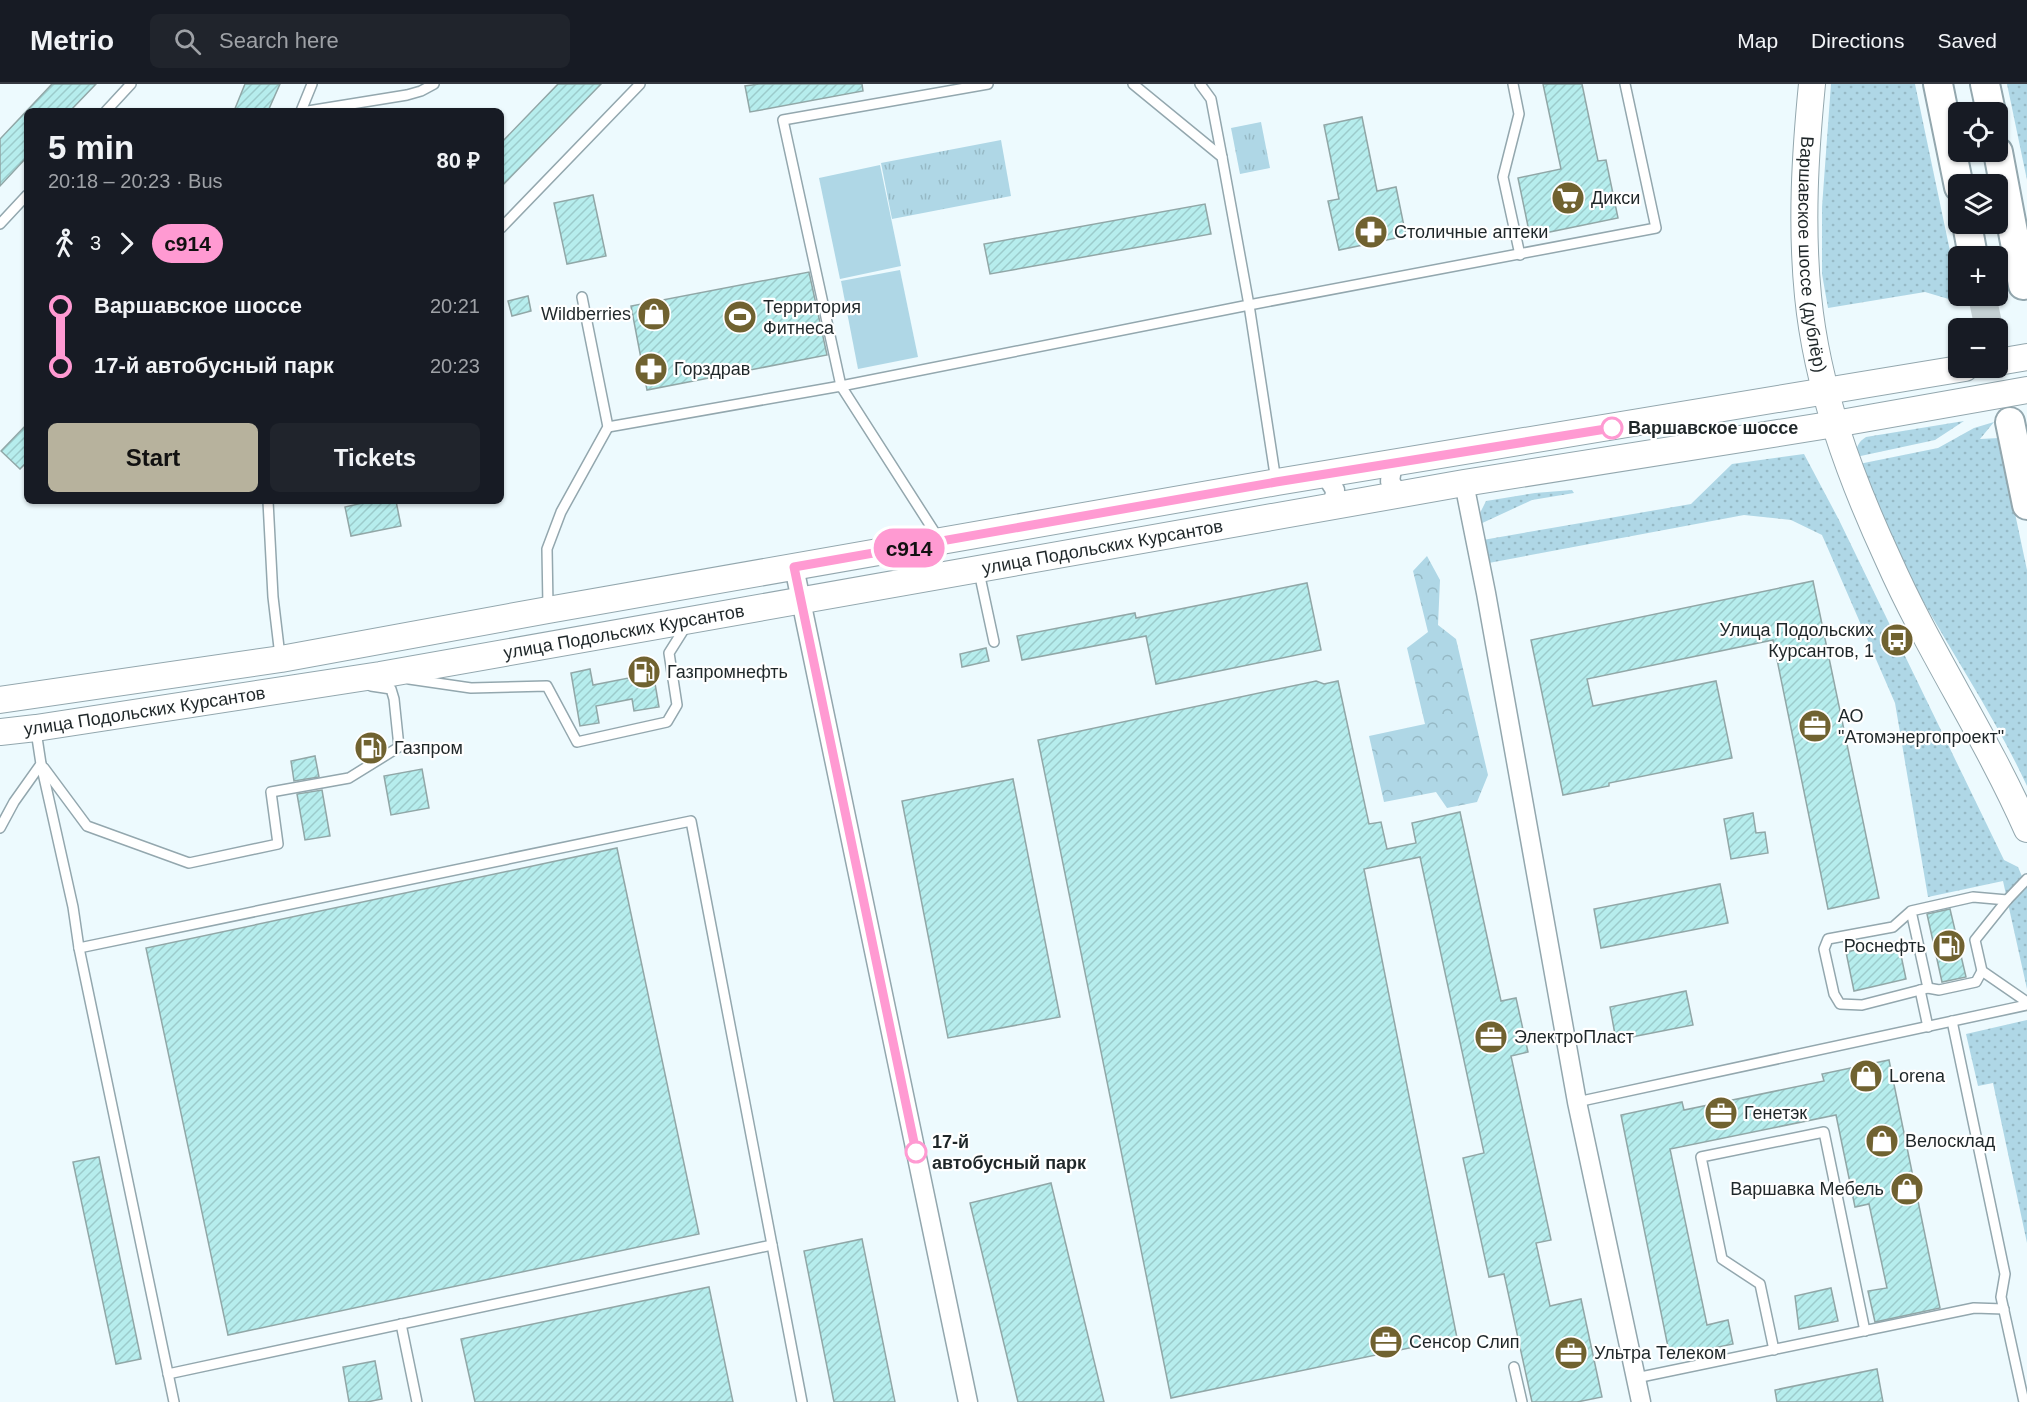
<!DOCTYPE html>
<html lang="en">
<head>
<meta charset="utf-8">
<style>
	body { margin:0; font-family:Arial,sans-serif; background:#20242c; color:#f1f3f6; height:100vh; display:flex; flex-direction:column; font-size:22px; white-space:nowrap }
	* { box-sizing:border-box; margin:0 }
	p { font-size:20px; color:#9ea1a6 }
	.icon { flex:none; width:33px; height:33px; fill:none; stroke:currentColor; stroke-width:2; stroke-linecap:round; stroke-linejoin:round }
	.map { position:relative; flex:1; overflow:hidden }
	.details { position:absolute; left:24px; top:24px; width:480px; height:396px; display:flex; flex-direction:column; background:#171b24; border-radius:9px; box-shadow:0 2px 4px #0004 }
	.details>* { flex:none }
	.badge { padding:0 12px; border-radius:20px; font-size:21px; line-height:39px }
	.buttons { position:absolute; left:1948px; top:18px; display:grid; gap:12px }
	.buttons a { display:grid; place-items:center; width:60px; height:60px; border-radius:9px; background:#171b24; box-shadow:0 2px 4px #0004; font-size:30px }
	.map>.badge { position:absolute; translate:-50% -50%; box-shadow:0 0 0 3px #fff }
	.legs { display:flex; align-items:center; gap:9px; height:66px; padding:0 24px; font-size:20px }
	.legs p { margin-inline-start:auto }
	.headline { display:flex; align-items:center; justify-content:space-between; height:102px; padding:0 24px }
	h1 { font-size:33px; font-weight:600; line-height:45px }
	.action { display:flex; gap:12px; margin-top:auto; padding:12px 24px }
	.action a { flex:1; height:69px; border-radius:9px; background:#b7b29d; color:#111; font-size:24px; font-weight:600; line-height:69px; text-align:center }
	.action a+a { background:#20242c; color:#f1f3f6 }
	ul { padding:0 24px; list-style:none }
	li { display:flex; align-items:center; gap:21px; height:60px; font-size:22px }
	li i { display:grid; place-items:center; width:9px; height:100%; margin:0 8px; background:currentColor }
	li i::after { content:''; width:15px; height:15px; margin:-8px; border:4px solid; border-radius:50%; background:#171b24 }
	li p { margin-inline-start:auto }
	li:first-child i { background:linear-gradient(#0000 50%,currentColor 0) }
	li:last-child i { background:linear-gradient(currentColor 50%,#0000 0) }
	header { display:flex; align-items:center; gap:36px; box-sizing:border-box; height:84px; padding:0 30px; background:#171b24; border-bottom:2px solid #363941 }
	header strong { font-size:28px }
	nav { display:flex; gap:33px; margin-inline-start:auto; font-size:21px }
	.search { width:420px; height:54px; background:#20242c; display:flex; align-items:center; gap:15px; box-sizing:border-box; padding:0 21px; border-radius:9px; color:#9ea1a6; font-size:22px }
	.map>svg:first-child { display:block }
</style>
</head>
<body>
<header>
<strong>Metrio</strong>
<div class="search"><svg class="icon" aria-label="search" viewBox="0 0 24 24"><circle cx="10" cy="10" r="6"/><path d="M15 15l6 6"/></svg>Search here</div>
<nav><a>Map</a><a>Directions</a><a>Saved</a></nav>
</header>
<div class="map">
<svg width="2027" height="1318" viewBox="0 0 2027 1318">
	<defs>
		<pattern id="grass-dots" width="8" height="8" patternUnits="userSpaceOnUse" patternTransform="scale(1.5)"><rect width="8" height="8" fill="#afd7e6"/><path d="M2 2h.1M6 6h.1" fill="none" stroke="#96b9c5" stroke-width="1.8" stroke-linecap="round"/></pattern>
		<pattern id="forest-crowns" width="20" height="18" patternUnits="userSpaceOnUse" patternTransform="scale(1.5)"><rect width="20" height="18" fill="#afd7e6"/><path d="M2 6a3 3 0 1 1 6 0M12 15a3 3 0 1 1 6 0" fill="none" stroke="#96b9c5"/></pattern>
		<pattern id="park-tufts" width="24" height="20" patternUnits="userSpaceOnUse" patternTransform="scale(1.5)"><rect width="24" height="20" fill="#afd7e6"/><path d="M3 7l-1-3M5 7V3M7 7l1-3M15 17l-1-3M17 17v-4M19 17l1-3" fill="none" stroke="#96b9c5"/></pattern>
		<pattern id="building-hatch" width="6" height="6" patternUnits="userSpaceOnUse" patternTransform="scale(1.5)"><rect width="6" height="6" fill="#b6eded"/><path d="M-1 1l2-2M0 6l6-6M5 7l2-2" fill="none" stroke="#9ccbcb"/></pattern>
	</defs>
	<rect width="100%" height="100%" fill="#edfafe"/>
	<g fill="url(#grass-dots)">
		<path d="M 1831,0 L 1915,0 L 1960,215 L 1952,216 L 1925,208 L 1828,224 L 1822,190 L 1822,123 Z"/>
		<path d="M 2007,0 L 2027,0 L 2027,96 Z"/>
		<path d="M 1964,337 L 1935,356 L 1856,373 C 1856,363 1858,358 1866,353 Z"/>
		<path d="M 1994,338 L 1980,355 L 1999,354 L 2027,486 L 2027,702 C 1996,635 1955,574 1919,510 C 1896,468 1878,424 1859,380 L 1938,364 L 1974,344 Z"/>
		<path d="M 1804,370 L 1839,436 L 2004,776 L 2018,783 L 2027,804 L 2027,905 L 2003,797 L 1928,813 L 1895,619 L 1822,451 L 1791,436 L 1744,431 L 1478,481 L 1477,457 L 1691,420 L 1732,380 Z"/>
		<path d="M 1572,406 L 1574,409 L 1532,416 L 1478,441 L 1479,431 L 1486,417 L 1535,409 Z"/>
		<path d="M 2027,936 L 2027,1159 L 1993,999 L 1978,1002 L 1966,950 Z"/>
	</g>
	<path fill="url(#forest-crowns)" d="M 1427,472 L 1440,496 L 1438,541 L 1456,555 L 1488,691 L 1477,718 L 1447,724 L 1436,708 L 1384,718 L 1369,652 L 1425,640 L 1407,564 L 1428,548 L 1413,487 Z"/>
	<g fill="url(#park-tufts)">
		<path d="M 1261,38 L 1270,84 L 1240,90 L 1231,44 Z"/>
		<path d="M 1001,56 L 1011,112 L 892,135 L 881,79 Z"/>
	</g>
	<g fill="#afd7e6">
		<path d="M 880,81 L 901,182 L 840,195 L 819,94 Z"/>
		<path d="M 900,186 L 918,273 L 858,285 L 841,197 Z"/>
	</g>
	<g fill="url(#building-hatch)" stroke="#91a7a7" stroke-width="1.5">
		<path d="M 52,0 L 96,0 L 70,27 L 27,27 L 27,73 L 0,102 L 0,55 Z"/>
		<path d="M 245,0 L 280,0 L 268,27 L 234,27 Z"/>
		<path d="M 558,0 L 601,0 L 501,103 L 501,59 Z"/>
		<path d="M 759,0 L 862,0 L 863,7 L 750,28 L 745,2 Z"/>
		<path d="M 1543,0 L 1582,0 L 1598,77 L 1606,76 L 1618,134 L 1530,152 L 1518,94 L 1561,85 Z"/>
		<path d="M 1362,33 L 1377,107 L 1396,103 L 1406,152 L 1339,166 L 1328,117 L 1339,115 L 1324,41 Z"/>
		<path d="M 593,111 L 606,172 L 567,180 L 554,119 Z"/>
		<path d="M 1205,120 L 1211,150 L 990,190 L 984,160 Z"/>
		<path d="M 809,188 L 827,271 L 647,306 L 631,222 Z"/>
		<path d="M 528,212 L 531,227 L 512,232 L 508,217 Z"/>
		<path d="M 27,340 L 27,378 L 20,385 L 1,367 Z"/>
		<path d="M 371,417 L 396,417 L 401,442 L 351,452 L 345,423 Z"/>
		<path d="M 1813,497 L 1879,814 L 1828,825 L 1773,556 L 1587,595 L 1593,622 L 1716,597 L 1732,674 L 1609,699 L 1609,702 L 1563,711 L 1531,556 Z"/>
		<path d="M 1307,499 L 1321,566 L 1156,600 L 1146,552 L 1022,576 L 1017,552 L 1135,529 L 1136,534 Z"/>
		<path d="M 986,564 L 989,577 L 962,583 L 960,570 Z"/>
		<path d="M 652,582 L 659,623 L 634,627 L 632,615 L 596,622 L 599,639 L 580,642 L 571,589 L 590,585 L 593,601 L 629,594 L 628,587 Z"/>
		<path d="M 1316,597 L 1324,600 L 1338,597 L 1369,740 L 1381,738 L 1387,765 L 1416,759 L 1412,739 L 1460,728 L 1501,917 L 1516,914 L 1528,968 L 1511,972 L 1551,1156 L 1536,1159 L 1550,1222 L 1581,1215 L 1602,1313 L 1577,1318 L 1532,1318 L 1504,1190 L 1489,1193 L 1463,1074 L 1484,1069 L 1420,773 L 1364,785 L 1457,1254 L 1171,1314 L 1038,656 Z"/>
		<path d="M 315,672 L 319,693 L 294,697 L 291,677 Z"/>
		<path d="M 422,685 L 429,724 L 391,731 L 384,692 Z"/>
		<path d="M 1013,695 L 1060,933 L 948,954 L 902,717 Z"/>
		<path d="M 322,706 L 330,752 L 305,756 L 297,710 Z"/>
		<path d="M 1753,729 L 1756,749 L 1765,748 L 1768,769 L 1731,775 L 1724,735 Z"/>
		<path d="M 617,764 L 699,1150 L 228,1251 L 146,864 Z"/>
		<path d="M 1720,800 L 1728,839 L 1601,864 L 1594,825 Z"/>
		<path d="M 1950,825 L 1966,893 L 1942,898 L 1927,830 Z"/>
		<path d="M 1898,857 L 1906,895 L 1854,907 L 1846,868 Z"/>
		<path d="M 1686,907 L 1693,941 L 1616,956 L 1610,923 Z"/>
		<path d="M 1889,976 L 1940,1224 L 1875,1238 L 1868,1207 L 1887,1204 L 1869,1120 L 1855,1123 L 1836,1031 L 1670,1065 L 1707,1241 L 1728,1236 L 1733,1260 L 1670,1273 L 1621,1031 L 1682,1018 L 1684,1026 L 1824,997 L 1822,990 Z"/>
		<path d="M 99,1073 L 141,1275 L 116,1280 L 73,1078 Z"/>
		<path d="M 1051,1099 L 1104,1318 L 1018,1318 L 970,1119 Z"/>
		<path d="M 862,1155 L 895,1318 L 834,1318 L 804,1167 Z"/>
		<path d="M 709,1203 L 733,1318 L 475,1318 L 461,1255 Z"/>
		<path d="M 1831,1204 L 1838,1237 L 1799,1245 L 1795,1212 Z"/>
		<path d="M 375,1277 L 382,1315 L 367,1318 L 349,1318 L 343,1283 Z"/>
		<path d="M 1877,1285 L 1883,1318 L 1777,1318 L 1775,1306 Z"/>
	</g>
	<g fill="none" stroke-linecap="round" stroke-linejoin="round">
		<path stroke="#c4d0d3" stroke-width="28" stroke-dasharray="28 14" stroke-linecap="butt" d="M 1982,212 L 1989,244"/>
		<defs>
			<g id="lane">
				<path d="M 988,0 L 783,36 L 841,302 L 1249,221 L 1222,73 L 1133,0"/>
				<path d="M 1200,0 L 1211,15 L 1222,73"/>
				<path d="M 1513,0 L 1519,30 L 1503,93 L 1520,171"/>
				<path d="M 106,27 L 131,0"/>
				<path d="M 301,27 L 312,0"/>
				<path d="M 308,27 L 407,11 L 421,7 L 434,0"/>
				<path d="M 0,140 L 27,111"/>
				<path d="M 501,144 L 640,0"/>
				<path d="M 608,343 L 841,302 L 939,455"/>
				<path d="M 1276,397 L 1249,221 L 1656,144 L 1625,0"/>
				<path d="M 268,417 L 273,513 L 280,572"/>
				<path d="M 979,488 L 994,558"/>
				<path d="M 548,523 L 547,465 L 561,428 L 608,343 L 582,213"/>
				<path d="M 409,595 L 471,604 L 547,602 L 577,658 L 667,638 L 677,621 L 669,569 L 686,542"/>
				<path d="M 41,680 L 73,823 L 79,864 L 174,1318"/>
				<path d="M 44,684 L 87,742 L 189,779 L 278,760 L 271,708 L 349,694 L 399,663 L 394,615 L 391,605 L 371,602"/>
				<path d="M 0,744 L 14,718 L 41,680 L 36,647"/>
				<path d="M 2027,795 L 2007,816 L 1975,856 L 1982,887 L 2027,918"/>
				<path d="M 1911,827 L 1893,843 L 1828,855 L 1824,865 L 1834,910 L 1840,920 L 1862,921 L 1928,904 L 1911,827 L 1973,813 L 2007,816"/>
				<path d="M 79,864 L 691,737 L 802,1318"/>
				<path d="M 1928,904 L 1939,906 L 1976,898 L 1982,887"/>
				<path d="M 1920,906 L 1928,943"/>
				<path d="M 1952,937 L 2005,1190 L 2001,1213 L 2024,1318"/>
				<path d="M 1577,1018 L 2027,921"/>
				<path d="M 401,1240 L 417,1318"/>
				<path d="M 1774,1266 L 1760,1200 L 1722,1175 L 1701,1073 L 1824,1048 L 1865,1247"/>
				<path d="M 1514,1283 L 1522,1318"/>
				<path d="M 168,1290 L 772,1161"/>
				<path d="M 1636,1294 L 1974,1224 L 2004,1225"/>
			</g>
			<g id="street">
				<path d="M 1403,378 L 1392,385 L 1390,397 L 1396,407 L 1408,410"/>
				<path d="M 1316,392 L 1328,395 L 1335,406 C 1335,416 1331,422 1321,425"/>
				<path d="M 1464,399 L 1486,509 L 1577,1018 L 1641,1318"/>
				<path d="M 794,483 L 968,1318"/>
			</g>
			<g id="secondary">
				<path id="s1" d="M 1812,0 C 1805,71 1801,141 1808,212 C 1817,304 1850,393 1888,475 C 1929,568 1986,652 2027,745"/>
				<path d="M 1998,278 L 2027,273"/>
				<path d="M 0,616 L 281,575 L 548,526 L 1277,398 L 1965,284"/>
				<path id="s2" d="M 0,648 L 36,644 L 380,591 L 1464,399 L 1835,340 L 2027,306"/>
			</g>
			<g id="primary">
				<path d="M 1938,0 L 1959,103"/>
				<path d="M 1985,0 L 1991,28"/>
				<path d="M 1998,68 L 2023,201"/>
				<path d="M 1967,140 L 1973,172"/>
				<path d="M 2010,338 L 2027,421"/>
			</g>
		</defs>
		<use href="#lane" stroke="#93a7ae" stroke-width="12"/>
		<use href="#street" stroke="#93a7ae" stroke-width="21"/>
		<use href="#secondary" stroke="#93a7ae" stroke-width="28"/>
		<use href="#primary" stroke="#93a7ae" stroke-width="32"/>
		<use href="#lane" stroke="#fff" stroke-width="9"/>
		<use href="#street" stroke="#fff" stroke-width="18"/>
		<use href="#secondary" stroke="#fff" stroke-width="26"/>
		<use href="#primary" stroke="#fff" stroke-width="28"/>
	</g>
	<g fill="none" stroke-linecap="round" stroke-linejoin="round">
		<defs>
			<path id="line-1" d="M 916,1068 L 794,483 L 1276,398 L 1612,344"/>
		</defs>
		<use href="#line-1" stroke="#fff" stroke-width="14"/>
		<use href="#line-1" stroke="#ff9ad2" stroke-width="9"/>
	</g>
	<defs>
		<symbol id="supermarket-disc" viewBox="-11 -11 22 22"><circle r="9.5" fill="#706230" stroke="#fff"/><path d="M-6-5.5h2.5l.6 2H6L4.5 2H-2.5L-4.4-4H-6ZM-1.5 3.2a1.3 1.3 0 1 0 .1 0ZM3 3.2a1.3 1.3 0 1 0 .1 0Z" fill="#fff"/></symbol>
		<symbol id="pharmacy-disc" viewBox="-11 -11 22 22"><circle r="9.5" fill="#706230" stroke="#fff"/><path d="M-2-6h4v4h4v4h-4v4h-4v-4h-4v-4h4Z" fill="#fff"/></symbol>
		<symbol id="shop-disc" viewBox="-11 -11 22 22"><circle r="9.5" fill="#706230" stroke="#fff"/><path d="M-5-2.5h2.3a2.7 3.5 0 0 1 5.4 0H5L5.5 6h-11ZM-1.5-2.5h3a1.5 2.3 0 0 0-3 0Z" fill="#fff"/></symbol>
		<symbol id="stadium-disc" viewBox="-11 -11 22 22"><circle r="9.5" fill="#706230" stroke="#fff"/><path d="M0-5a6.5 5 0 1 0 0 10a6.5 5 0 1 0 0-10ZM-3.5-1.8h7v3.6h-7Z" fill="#fff"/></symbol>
		<symbol id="bus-disc" viewBox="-11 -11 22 22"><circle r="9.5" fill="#706230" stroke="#fff"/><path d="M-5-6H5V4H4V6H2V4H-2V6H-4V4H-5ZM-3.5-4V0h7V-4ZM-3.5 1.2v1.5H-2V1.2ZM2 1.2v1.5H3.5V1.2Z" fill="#fff"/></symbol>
		<symbol id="fuel-disc" viewBox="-11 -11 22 22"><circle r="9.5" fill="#706230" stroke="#fff"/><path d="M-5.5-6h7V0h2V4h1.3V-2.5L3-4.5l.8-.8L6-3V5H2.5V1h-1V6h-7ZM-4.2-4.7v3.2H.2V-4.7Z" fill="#fff"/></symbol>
		<symbol id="office-disc" viewBox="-11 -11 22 22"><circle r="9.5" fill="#706230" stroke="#fff"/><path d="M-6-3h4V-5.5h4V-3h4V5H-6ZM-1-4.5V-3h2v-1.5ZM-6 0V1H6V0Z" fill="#fff"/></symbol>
	</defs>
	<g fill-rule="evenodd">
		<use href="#supermarket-disc" x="1549" y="95" width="38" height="38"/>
		<use href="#pharmacy-disc" x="1352" y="129" width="38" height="38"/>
		<use href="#shop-disc" x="635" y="211" width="38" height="38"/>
		<use href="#stadium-disc" x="721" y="214" width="38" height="38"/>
		<use href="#pharmacy-disc" x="632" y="266" width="38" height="38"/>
		<use href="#bus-disc" x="1878" y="537" width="38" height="38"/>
		<use href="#fuel-disc" x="625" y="569" width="38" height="38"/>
		<use href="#office-disc" x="1796" y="623" width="38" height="38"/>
		<use href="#fuel-disc" x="352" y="645" width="38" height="38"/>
		<use href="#fuel-disc" x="1930" y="843" width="38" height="38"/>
		<use href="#office-disc" x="1472" y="934" width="38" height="38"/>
		<use href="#shop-disc" x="1847" y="973" width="38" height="38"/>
		<use href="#office-disc" x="1702" y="1010" width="38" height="38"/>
		<use href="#shop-disc" x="1863" y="1038" width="38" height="38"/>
		<use href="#shop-disc" x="1888" y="1086" width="38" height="38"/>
		<use href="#office-disc" x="1367" y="1239" width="38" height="38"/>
		<use href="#office-disc" x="1552" y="1250" width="38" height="38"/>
	</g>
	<g fill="#fff" stroke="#ff9ad2" stroke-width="3">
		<circle cx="1612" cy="344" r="10"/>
		<circle cx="916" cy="1068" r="10"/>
	</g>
	<g text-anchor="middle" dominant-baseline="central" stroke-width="4.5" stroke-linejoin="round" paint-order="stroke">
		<g font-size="18" fill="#1f2729" stroke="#fff" text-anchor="start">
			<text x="1591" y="114">Дикси</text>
			<text x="1394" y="148">Столичные аптеки</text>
			<text x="763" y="223">Территория<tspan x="763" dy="21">Фитнеса</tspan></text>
			<text x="631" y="230" text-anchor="end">Wildberries</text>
			<text x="674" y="285">Горздрав</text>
			<text x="1874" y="546" text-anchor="end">Улица Подольских<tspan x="1874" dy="21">Курсантов, 1</tspan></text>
			<text x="667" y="588">Газпромнефть</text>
			<text x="1838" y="632">АО<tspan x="1838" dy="21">"Атомэнергопроект"</tspan></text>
			<text x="394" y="664">Газпром</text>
			<text x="1926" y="862" text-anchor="end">Роснефть</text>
			<text x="1514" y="953">ЭлектроПласт</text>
			<text x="1889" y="992">Lorena</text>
			<text x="1744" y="1029">Генетэк</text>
			<text x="1905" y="1057">Велосклад</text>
			<text x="1884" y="1105" text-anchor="end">Варшавка Мебель</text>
			<text x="1409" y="1258">Сенсор Слип</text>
			<text x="1594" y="1269">Ультра Телеком</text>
		</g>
		<g font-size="18" fill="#1f2729" stroke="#fff">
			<text stroke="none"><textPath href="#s1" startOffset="171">Варшавское шоссе (дублёр)</textPath></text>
			<text stroke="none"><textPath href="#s2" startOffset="1118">улица Подольских Курсантов</textPath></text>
			<text stroke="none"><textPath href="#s2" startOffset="632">улица Подольских Курсантов</textPath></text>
			<text stroke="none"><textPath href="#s2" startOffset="146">улица Подольских Курсантов</textPath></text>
		</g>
		<g font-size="18" font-weight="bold" fill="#1f2729" stroke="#fff" text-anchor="start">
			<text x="1628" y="344">Варшавское шоссе</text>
			<text x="932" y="1058">17-й<tspan x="932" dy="21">автобусный парк</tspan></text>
		</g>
	</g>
</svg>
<div class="buttons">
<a><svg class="icon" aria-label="locate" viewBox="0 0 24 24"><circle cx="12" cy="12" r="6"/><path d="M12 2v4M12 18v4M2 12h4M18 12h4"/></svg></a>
<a><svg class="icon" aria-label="layers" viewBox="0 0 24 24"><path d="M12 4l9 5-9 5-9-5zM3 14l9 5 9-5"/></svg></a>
<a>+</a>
<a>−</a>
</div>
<b class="badge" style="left:909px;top:464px;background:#ff9ad2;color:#111">с914</b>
<section class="details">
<div class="headline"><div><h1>5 min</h1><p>20:18 – 20:23 · Bus</p></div><b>80 ₽</b></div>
<div class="legs"><svg class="icon" aria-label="walk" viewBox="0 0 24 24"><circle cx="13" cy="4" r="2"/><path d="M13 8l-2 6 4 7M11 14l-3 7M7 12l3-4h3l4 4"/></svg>3<svg class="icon" aria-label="forward" viewBox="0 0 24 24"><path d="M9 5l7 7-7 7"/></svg><b class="badge" style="background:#ff9ad2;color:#111">с914</b></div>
<ul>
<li><i style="color:#ff9ad2"></i><b>Варшавское шоссе</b><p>20:21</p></li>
<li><i style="color:#ff9ad2"></i><b>17-й автобусный парк</b><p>20:23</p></li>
</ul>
<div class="action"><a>Start</a><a>Tickets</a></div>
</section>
</div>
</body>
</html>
